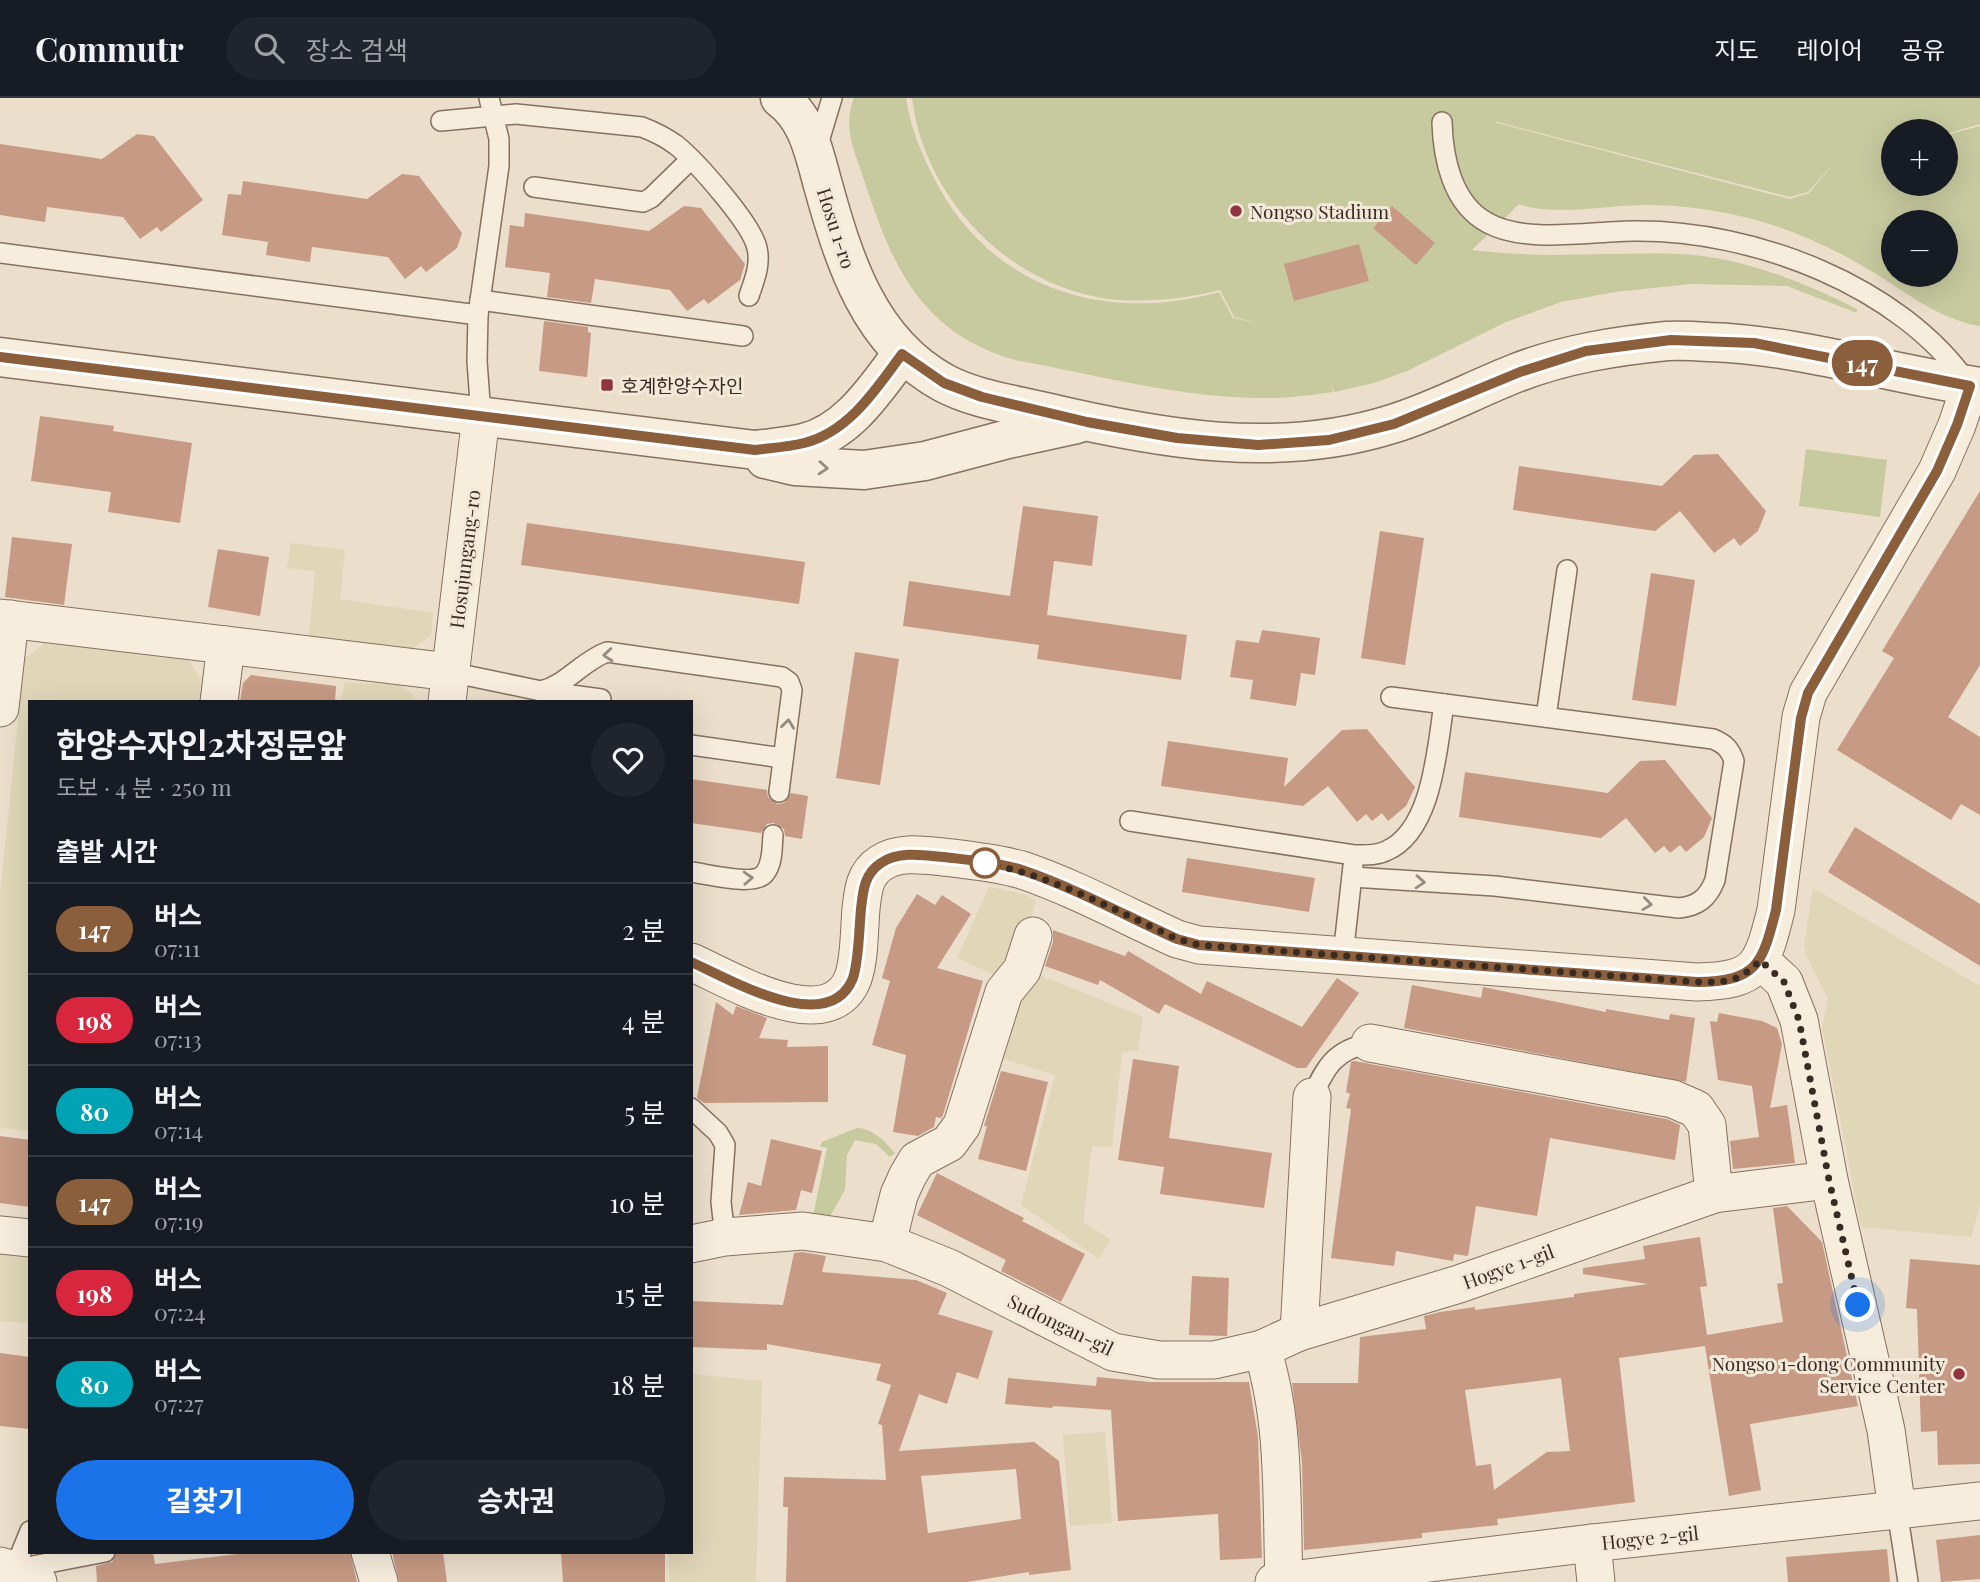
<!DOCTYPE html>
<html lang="ko">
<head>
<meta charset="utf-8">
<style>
	body { margin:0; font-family:"Playfair Display","Noto Sans KR",serif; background:#20242c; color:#f1f3f6; height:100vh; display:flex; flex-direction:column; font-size:26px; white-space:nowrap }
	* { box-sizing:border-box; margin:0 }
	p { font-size:23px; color:#9ea1a6 }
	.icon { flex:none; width:38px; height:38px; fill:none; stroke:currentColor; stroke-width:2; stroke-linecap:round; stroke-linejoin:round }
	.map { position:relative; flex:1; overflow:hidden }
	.sheet { position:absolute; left:28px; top:602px; width:665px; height:854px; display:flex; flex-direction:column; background:#171b24; border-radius:0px; box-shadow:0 7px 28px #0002 }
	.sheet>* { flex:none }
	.badge { padding:0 14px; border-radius:23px; font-size:24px; line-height:46px }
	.controls { position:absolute; left:1881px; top:21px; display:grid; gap:14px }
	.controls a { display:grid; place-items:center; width:77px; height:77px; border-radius:50%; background:#171b24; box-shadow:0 7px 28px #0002; font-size:35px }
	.you { position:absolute; width:35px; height:35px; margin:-18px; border:5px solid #fff; border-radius:50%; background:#1a73e8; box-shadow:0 0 0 10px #1a73e833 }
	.map>.badge { position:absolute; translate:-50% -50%; box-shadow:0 0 0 4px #fff }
	h2 { padding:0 28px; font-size:26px; line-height:63px }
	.round { display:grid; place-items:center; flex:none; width:74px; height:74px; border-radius:37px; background:#20242c }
	.headline { display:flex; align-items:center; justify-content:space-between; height:119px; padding:0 28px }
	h1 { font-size:33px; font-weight:700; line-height:52px }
	.action { display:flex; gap:14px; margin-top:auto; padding:14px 28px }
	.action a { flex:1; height:80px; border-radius:42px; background:#1a73e8; color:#fff; font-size:28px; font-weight:700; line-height:80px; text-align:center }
	.action a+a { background:#20242c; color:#f1f3f6 }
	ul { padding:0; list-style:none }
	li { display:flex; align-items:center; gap:21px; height:91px; padding:0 28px; border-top:2px solid #363941 }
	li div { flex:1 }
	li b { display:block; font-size:26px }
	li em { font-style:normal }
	li .badge { min-width:77px; font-weight:700; text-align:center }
	header { display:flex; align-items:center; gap:42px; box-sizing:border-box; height:98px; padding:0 35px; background:#171b24; border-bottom:2px solid #363941 }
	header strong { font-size:33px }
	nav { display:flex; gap:38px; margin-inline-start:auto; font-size:24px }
	.search { width:490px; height:63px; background:#20242c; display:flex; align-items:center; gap:18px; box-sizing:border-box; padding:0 24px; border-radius:38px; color:#9ea1a6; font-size:26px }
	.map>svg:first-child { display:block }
</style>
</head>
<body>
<header>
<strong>Commutr</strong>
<div class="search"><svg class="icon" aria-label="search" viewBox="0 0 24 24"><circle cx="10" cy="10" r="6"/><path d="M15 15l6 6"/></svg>장소 검색</div>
<nav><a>지도</a><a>레이어</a><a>공유</a></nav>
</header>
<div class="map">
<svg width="1980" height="1484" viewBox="0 0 1980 1484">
	<rect width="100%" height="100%" fill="#ebdeca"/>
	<g fill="#e0d6b8">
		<path d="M 291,445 L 345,452 L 340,501 L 433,515 L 431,537 L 413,550 L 309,539 L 315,473 L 287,470 Z"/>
		<path d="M 45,545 L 188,561 L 201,581 L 199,604 L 30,604 L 30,1033 L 0,1030 L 0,797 L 24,561 Z"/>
		<path d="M 345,584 L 399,587 L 409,593 L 419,604 L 341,604 Z"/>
		<path d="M 989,789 L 1024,796 L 1036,803 L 1016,870 L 1006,882 L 957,860 Z"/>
		<path d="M 1813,790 L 1980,888 L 1980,1107 L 1971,1139 L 1861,1129 L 1822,930 L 1828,901 L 1806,856 L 1804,847 Z"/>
		<path d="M 1032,874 L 1143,919 L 1138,952 L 1122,955 L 1112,1049 L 1092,1048 L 1083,1124 L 1111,1142 L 1099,1161 L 1021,1107 L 1055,977 L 994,958 Z"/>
		<path d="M 0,1156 L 30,1159 L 30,1225 L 0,1223 Z"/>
		<path d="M 691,1276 L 762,1283 L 756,1484 L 669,1484 L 669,1454 L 691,1454 Z"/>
		<path d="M 1105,1334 L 1112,1425 L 1070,1428 L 1063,1337 Z"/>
	</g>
	<g fill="#c7c99f" fill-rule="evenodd">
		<path d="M 854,0 L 906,0 C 910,28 921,55 934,80 C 990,191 1104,226 1219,194 L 1233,220 L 1263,226 L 1234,219 L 1220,192 C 1185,201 1145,205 1108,201 C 1008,187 924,100 912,0 L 1980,0 L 1980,26 L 1946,36 L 1946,33 L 1893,35 L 1894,86 L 1946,86 L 1946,37 L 1980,28 L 1980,228 C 1936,221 1901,190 1863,168 C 1830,149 1792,132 1756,122 C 1720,112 1677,106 1640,107 C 1604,108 1551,118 1519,106 L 1472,152 C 1542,161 1610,154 1680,156 C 1738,158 1806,185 1857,211 L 1857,215 L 1787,188 L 1691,186 L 1615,194 L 1561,204 L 1506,224 L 1407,273 L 1374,285 L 1334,294 L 1331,285 L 1333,294 C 1312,297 1290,300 1269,300 C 1184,301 1098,277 1015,262 C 921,235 892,168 864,82 C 855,54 842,29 854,0 ZM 1497,24 L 1790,99 L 1808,94 L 1836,63 L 1809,95 L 1790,101 L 1497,25 L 1492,26 ZM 1894,124 L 1946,124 L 1946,177 L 1894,177 Z"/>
		<path d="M 1806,351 L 1887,362 L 1880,419 L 1799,408 Z"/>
		<path d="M 857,1030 C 874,1031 884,1043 895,1055 L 890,1059 L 876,1046 L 855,1042 L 847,1057 L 845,1092 L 828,1122 L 812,1123 L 827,1050 L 820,1048 L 822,1044 Z"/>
	</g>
	<g fill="#c69a84" fill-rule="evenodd">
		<path d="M 137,36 L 154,38 L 203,102 L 161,134 L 157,129 L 140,141 L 123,119 L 47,109 L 45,124 L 0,117 L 0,46 L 102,61 Z"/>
		<path d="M 402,76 L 419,78 L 462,135 L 457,150 L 426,174 L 421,168 L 405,181 L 388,159 L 312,149 L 310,164 L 266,157 L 268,144 L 222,137 L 228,96 L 241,97 L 243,83 L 367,101 Z"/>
		<path d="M 684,108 L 701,110 L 745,166 L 740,182 L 708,206 L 704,201 L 687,213 L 670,192 L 595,181 L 591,205 L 547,199 L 550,175 L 505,169 L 510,127 L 524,129 L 525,115 L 649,133 Z"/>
		<path d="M 1392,108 L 1435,145 L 1416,167 L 1373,130 Z"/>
		<path d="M 1359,146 L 1369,183 L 1294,203 L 1284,166 Z"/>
		<path d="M 544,223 L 588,229 L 588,234 L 591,235 L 587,279 L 539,273 Z"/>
		<path d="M 40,318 L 114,328 L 113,333 L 192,345 L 180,425 L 108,414 L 111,394 L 31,383 Z"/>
		<path d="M 1718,356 L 1766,413 L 1758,433 L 1740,448 L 1734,440 L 1714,455 L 1680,413 L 1655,433 L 1513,412 L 1519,368 L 1662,388 L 1694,357 Z"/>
		<path d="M 1980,393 L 1980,567 L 1948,619 L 1980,639 L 1980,717 L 1961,706 L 1951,722 L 1837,652 L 1894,560 L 1882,553 Z"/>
		<path d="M 1023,408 L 1098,418 L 1092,468 L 1054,463 L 1047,517 L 1187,537 L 1181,582 L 1037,561 L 1039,547 L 903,528 L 909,483 L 1010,498 Z"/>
		<path d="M 527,425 L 805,464 L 799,506 L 521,467 Z"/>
		<path d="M 1380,433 L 1424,440 L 1405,567 L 1361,560 Z"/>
		<path d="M 12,439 L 72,446 L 64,507 L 5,499 Z"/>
		<path d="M 218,451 L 269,459 L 260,518 L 208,509 Z"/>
		<path d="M 1651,475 L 1695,482 L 1676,608 L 1632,602 Z"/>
		<path d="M 1262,532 L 1320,540 L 1315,577 L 1301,575 L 1296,608 L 1250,601 L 1253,582 L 1230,579 L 1236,542 L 1259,545 Z"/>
		<path d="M 855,554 L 899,561 L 880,687 L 836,680 Z"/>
		<path d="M 251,577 L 336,588 L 335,604 L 240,604 L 243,585 Z"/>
		<path d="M 1367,631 L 1415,689 L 1406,708 L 1388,723 L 1382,715 L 1372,723 L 1366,716 L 1357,724 L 1328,688 L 1303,708 L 1161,688 L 1168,643 L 1288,660 L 1284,689 L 1342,632 Z"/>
		<path d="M 1665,662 L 1712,720 L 1704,739 L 1686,754 L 1680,747 L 1670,755 L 1664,748 L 1655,755 L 1626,720 L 1601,740 L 1459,719 L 1465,674 L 1608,695 L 1640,663 Z"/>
		<path d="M 691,681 L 767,692 L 768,699 L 777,706 L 784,705 L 791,695 L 808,698 L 802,741 L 785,738 L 784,731 L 774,725 L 767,726 L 761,735 L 691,725 Z"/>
		<path d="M 1855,729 L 1980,806 L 1980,868 L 1828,774 Z"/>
		<path d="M 1187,760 L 1315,780 L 1309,814 L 1182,794 Z"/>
		<path d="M 917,796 L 935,807 L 942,797 L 971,816 L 937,870 L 983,883 L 943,1017 L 941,1020 L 936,1019 L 934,1029 L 918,1038 L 893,1034 L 906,957 L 872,947 L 890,883 L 882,880 L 896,830 Z"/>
		<path d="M 1053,832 L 1125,858 L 1128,853 L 1201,896 L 1207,883 L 1302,929 L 1337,880 L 1359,895 L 1306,970 L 1297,970 L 1165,906 L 1159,916 L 1100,882 L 1098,887 L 1045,868 L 1053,844 Z"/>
		<path d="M 1412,887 L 1481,900 L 1483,889 L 1606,914 L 1606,911 L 1669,922 L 1670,916 L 1695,920 L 1686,984 L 1404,930 Z"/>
		<path d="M 716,904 L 733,917 L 736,908 L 767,920 L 759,940 L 788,942 L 787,949 L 828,948 L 828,1004 L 704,1005 L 697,1000 Z"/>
		<path d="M 1719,915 L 1762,923 L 1777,930 L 1782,946 L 1770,1010 L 1787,1007 L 1795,1065 L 1733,1071 L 1730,1043 L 1759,1039 L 1752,988 L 1718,982 L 1710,923 L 1717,924 Z"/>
		<path d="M 1133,961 L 1179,968 L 1169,1040 L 1272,1055 L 1264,1110 L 1160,1096 L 1164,1069 L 1118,1062 Z"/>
		<path d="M 1354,963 L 1667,1021 L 1680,1027 L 1675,1062 L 1550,1040 L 1537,1118 L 1476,1108 L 1468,1158 L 1454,1156 L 1453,1163 L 1396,1153 L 1394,1168 L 1331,1160 L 1351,1011 L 1346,1010 L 1350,996 L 1346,994 L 1351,964 Z"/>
		<path d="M 1001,973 L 1048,984 L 1026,1073 L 978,1061 L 987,1028 L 984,1028 Z"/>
		<path d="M 0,1038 L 30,1042 L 30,1109 L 0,1105 Z"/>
		<path d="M 771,1041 L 822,1053 L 812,1095 L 801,1092 L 796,1112 L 739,1117 L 748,1084 L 761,1088 Z"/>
		<path d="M 937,1075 L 1024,1120 L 1022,1123 L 1085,1156 L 1061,1204 L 1001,1173 L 1006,1162 L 917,1117 Z"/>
		<path d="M 1787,1108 L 1822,1144 L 1858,1308 L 1750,1326 L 1761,1392 L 1729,1398 L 1705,1248 L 1619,1260 L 1635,1404 L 1497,1421 L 1498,1427 L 1422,1435 L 1422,1440 L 1304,1452 L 1302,1364 L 1292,1285 L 1358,1285 L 1360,1239 L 1426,1231 L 1424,1218 L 1440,1214 L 1475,1209 L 1475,1212 L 1574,1199 L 1574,1196 L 1648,1186 L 1583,1176 L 1583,1170 L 1645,1161 L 1643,1148 L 1700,1139 L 1707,1188 L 1700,1189 L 1707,1237 L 1783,1224 L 1777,1186 L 1783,1185 L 1773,1110 ZM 1561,1280 L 1570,1353 L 1547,1354 L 1494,1392 L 1491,1366 L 1476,1368 L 1465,1292 Z"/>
		<path d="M 802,1154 L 826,1158 L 822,1174 L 916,1182 L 947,1195 L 938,1216 L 993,1233 L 978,1281 L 957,1274 L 947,1306 L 919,1296 L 899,1353 L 1034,1344 L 1059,1363 L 1071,1472 L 1029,1477 L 1029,1474 L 967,1484 L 786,1484 L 788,1409 L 783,1409 L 784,1379 L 886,1382 L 882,1327 L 878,1326 L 891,1287 L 876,1282 L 881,1266 L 767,1246 L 767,1252 L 691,1249 L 691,1203 L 783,1207 L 794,1155 ZM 1016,1371 L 1021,1421 L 928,1435 L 921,1378 Z"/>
		<path d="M 1910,1161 L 1980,1167 L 1980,1366 L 1938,1367 L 1937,1333 L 1921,1334 L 1917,1211 L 1906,1210 Z"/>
		<path d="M 1192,1178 L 1229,1180 L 1227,1238 L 1189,1237 Z"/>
		<path d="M 0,1255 L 30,1259 L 30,1331 L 0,1328 Z"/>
		<path d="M 1097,1279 L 1150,1284 L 1249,1284 L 1258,1339 L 1262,1460 L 1220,1462 L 1218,1416 L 1118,1423 L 1111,1312 L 1053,1308 L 1052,1310 L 1005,1306 L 1008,1280 L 1096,1288 Z"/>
		<path d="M 1980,1437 L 1980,1481 L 1941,1484 L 1936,1442 Z"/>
		<path d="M 1887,1451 L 1890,1484 L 1788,1484 L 1786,1459 Z"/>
		<path d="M 117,1454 L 153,1454 L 155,1466 L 254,1454 L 350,1454 L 357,1484 L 97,1484 L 96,1468 L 112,1464 Z"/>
		<path d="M 392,1454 L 443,1454 L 447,1484 L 399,1484 Z"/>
		<path d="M 561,1454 L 665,1454 L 665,1484 L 563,1484 Z"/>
	</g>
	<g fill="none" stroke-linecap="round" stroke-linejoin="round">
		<defs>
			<g id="service">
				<path d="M 441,23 L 516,16 L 642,29 C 655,34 665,39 676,47 C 696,63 752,126 757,150 C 761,167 754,183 749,198"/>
				<path d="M 1442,24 C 1443,60 1452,106 1488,125 C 1526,146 1592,133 1635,133 C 1753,132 1900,187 1969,287"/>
				<path d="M 817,50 L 832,0"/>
				<path d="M 534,89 L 643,104 L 651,100 L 691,61"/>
				<path d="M 0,155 L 478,217"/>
				<path d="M 480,202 L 743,238"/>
				<path d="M 481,318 L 477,263 L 478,217 L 499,68 L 499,41 L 489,0"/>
				<path d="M 450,574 L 541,593 L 601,601"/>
				<path d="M 541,593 C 568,586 582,563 607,554 L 782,579 L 789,584 L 792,592 L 779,694"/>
				<path d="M 1546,619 L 1567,472"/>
				<path d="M 691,647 L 783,660"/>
				<path d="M 1130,723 L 1354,757 C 1365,757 1376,758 1386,753 C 1433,733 1437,649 1444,606"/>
				<path d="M 691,774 C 708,776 755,789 765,775 C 773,765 772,749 773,737"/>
				<path d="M 1352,779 L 1495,788 L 1679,810 C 1698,808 1708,800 1715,782 L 1734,663 C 1730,651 1725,646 1713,641 L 1391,599"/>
				<path d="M 1343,858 L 1353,768"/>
				<path d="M 1312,999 C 1326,968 1335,952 1370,945"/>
				<path d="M 691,1010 L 718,1035 L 725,1047 L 721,1104 L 725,1139"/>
				<path d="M 1897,1412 L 1908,1484"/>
				<path d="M 17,1471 L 105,1454"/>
				<path d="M 14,1472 L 30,1433"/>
			</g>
			<g id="minor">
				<path d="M 0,520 L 450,574"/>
				<path d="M 219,604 L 226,547"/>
				<path d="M 447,604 L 481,318"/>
				<path d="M 0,610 L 10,521"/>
				<path d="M 1760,862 L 1784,884 L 1799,922 L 1829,1082 L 1886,1332 L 1897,1412"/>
				<path d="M 691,864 C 728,880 829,942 853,880 C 860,860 859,833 861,811 C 863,793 864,776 881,765 C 899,753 923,757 943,759 C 969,762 997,765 1022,772 C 1075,790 1126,818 1177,841 L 1199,847 L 1697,884 C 1758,883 1762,868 1776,812 L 1801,619 L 1808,595 L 1937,373 L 1957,327 L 1970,288"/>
				<path d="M 1370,945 L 1673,1001 L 1696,1011 L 1707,1027 L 1714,1096"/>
				<path d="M 0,1137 L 30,1140"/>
				<path d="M 887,1145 L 899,1097 L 907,1079 L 917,1062 L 949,1045 L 962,1027 L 1004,894 L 1022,872 L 1033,838"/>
				<path d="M 691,1146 L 725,1139 L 803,1133 L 887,1145 L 949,1170 L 1113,1254 L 1159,1262 L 1214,1262 L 1262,1251 C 1286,1325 1281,1406 1284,1483"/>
				<path d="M 1299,1234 L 1312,999"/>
				<path d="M 1262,1251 L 1299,1234 L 1459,1186 L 1714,1096 L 1829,1082"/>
				<path d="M 1592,1445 L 1596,1484"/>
				<path d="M 370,1454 L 379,1484"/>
				<path d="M 0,1468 L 14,1472 L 38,1484"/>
				<path d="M 1274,1484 L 1592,1445 L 1980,1403"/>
			</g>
			<g id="tertiary">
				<path d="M 780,0 C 808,20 814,55 823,87 C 844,163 869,244 944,285 C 974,301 1012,306 1045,314 C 1159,341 1278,362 1392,326 C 1435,313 1475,291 1516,275 C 1565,256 1616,248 1667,243 C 1681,242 1695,243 1709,244 C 1801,247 1889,276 1980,289"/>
				<path d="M 0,259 L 755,352 C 771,350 788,349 804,345 C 849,334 876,290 902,256"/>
				<path d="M 765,361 L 795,368 L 864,372 L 925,363 L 1008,341 L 1077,326"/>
			</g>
		</defs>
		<use href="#service" stroke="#867160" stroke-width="22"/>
		<use href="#minor" stroke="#867160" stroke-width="39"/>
		<use href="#tertiary" stroke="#867160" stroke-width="41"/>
		<use href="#service" stroke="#f6eddd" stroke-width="19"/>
		<use href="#minor" stroke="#f6eddd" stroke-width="37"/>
		<use href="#tertiary" stroke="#f6eddd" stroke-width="38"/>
	</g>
	<defs><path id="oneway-chevron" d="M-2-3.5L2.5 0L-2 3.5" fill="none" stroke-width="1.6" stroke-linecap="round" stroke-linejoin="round" transform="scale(1.75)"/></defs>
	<g stroke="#978c80">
		<use href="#oneway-chevron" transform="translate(823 370) rotate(4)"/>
		<use href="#oneway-chevron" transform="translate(608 557) rotate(175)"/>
		<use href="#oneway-chevron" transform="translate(788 626) rotate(-83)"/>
		<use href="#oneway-chevron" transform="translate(748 780) rotate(-3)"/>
		<use href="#oneway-chevron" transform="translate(1420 784) rotate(4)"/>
		<use href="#oneway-chevron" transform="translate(1647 806) rotate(7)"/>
	</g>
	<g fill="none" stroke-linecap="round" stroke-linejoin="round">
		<defs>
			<path id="line" d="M 0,259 L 755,352 C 771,350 788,349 804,345 C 849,334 877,290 902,256 L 944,285 L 982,299 L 1087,324 L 1177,340 L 1258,347 L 1329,342 L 1394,326 L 1520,274 L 1586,253 L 1671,242 L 1754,245 L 1970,288 L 1957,327 L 1937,373 L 1808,595 L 1801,620 L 1776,812 C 1762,867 1757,883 1697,884 L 1199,847 L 1177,841 C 1126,818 1075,790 1022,772 C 997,764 969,762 943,759 C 923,757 898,753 881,765 C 864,776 863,793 861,811 C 859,831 859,862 853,880 C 829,941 728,880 691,864"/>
		</defs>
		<use href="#line" stroke="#fff" stroke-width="16"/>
		<use href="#line" stroke="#8b5e3c" stroke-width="10"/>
		<path stroke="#382b22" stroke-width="7" stroke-dasharray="0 12.6" d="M 985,765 C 1053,778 1115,812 1177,841 L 1199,847 L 1697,884 C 1726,884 1739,885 1760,862 L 1784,884 L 1799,922 L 1829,1082 L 1858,1207"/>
	</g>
	<g fill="#90353e" stroke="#f3e9d9" stroke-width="2.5">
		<circle cx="1236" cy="113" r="7"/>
		<rect x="600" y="280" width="14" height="14" rx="3.5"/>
		<circle cx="1959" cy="1276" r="7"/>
	</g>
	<circle fill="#fff" stroke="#8b5e3c" stroke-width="3.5" cx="985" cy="765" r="14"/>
	<g text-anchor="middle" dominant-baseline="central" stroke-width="6" stroke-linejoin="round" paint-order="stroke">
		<g font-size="19" fill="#382b22" stroke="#f3e9d9" text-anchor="start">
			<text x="1250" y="113">Nongso Stadium</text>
			<text x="621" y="287">호계한양수자인</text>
			<text x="1945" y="1265" text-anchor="end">Nongso 1-dong Community<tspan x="1945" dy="22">Service Center</tspan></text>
		</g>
		<g font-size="19" fill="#382b22" stroke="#f3e9d9">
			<text transform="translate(837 130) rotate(72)">Hosu 1-ro</text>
			<text transform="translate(464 461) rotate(-83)">Hosujungang-ro</text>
			<text transform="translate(1508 1168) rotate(-20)">Hogye 1-gil</text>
			<text transform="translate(1061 1226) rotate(26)">Sudongan-gil</text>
			<text transform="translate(1650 1439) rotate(-6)">Hogye 2-gil</text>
		</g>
	</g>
</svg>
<div class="controls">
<a>+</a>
<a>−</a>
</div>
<div class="you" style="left:1858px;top:1207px"></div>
<b class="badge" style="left:1862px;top:265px;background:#8b5e3c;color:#fff">147</b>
<section class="sheet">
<div class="headline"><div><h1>한양수자인2차정문앞</h1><p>도보 · 4 분 · 250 m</p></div><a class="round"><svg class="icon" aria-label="heart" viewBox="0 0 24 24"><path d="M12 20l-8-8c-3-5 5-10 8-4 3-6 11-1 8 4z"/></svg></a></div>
<h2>출발 시간</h2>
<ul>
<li><span class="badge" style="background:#8b5e3c;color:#fff">147</span><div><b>버스</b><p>07:11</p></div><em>2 분</em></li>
<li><span class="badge" style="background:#d7263d;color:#fff">198</span><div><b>버스</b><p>07:13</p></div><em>4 분</em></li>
<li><span class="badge" style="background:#00a3b4;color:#fff">80</span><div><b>버스</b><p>07:14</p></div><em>5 분</em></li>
<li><span class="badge" style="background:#8b5e3c;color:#fff">147</span><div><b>버스</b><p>07:19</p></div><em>10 분</em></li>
<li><span class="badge" style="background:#d7263d;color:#fff">198</span><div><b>버스</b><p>07:24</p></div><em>15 분</em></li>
<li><span class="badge" style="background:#00a3b4;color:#fff">80</span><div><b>버스</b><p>07:27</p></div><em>18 분</em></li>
</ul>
<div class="action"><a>길찾기</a><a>승차권</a></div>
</section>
</div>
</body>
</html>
